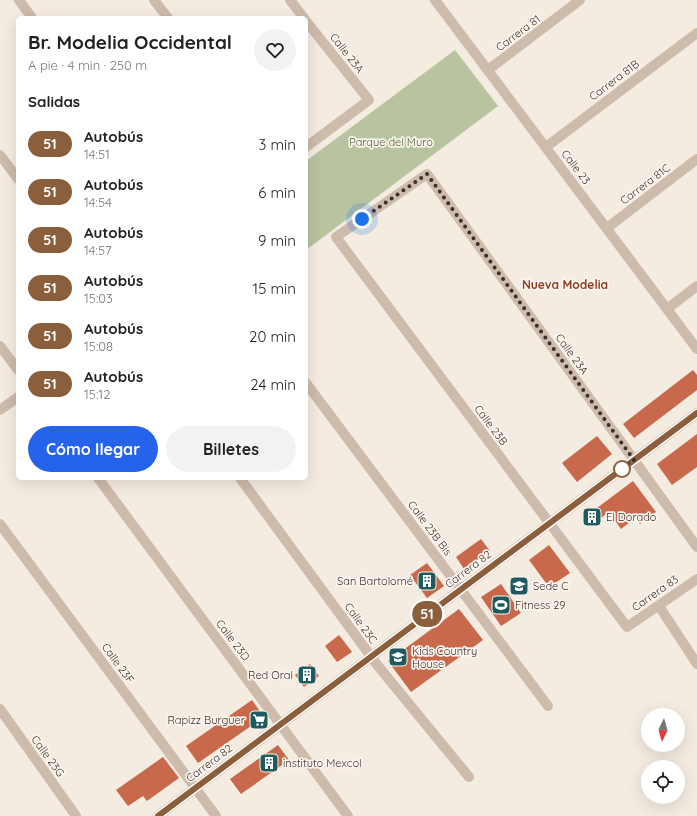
<!DOCTYPE html>
<html lang="es">
<head>
<meta charset="utf-8">
<style>
	body { margin:0; font-family:Quicksand,sans-serif; background:#f2f2f2; color:#202124; height:100vh; display:flex; flex-direction:column; font-size:15px; white-space:nowrap }
	* { box-sizing:border-box; margin:0 }
	p { font-size:13px; color:#757577 }
	.icon { flex:none; width:22px; height:22px; fill:none; stroke:currentColor; stroke-width:2; stroke-linecap:round; stroke-linejoin:round }
	.map { position:relative; flex:1; overflow:hidden }
	.side { position:absolute; left:16px; top:16px; width:292px; height:464px; display:flex; flex-direction:column; background:#fff; border-radius:6px; box-shadow:0 4px 16px #0002 }
	.side>* { flex:none }
	.badge { padding:0 8px; border-radius:13px; font-size:14px; line-height:26px }
	.needle { width:26px; rotate:185deg }
	.tools { position:absolute; left:641px; top:708px; display:grid; gap:8px }
	.tools a { display:grid; place-items:center; width:44px; height:44px; border-radius:50%; background:#fff; box-shadow:0 4px 16px #0002; font-size:20px }
	.you { position:absolute; width:20px; height:20px; margin:-10px; border:3px solid #fff; border-radius:50%; background:#1a73e8; box-shadow:0 0 0 6px #1a73e833 }
	.map>.badge { position:absolute; translate:-50% -50%; box-shadow:0 0 0 2px #fff }
	h2 { padding:0 12px; font-size:15px; line-height:36px }
	.round { display:grid; place-items:center; flex:none; width:42px; height:42px; border-radius:21px; background:#f2f2f2 }
	.headline { display:flex; align-items:center; justify-content:space-between; height:68px; padding:0 12px }
	h1 { font-size:19px; font-weight:700; line-height:30px }
	.primary-button { display:flex; gap:8px; margin-top:auto; padding:8px 12px }
	.primary-button a { flex:1; height:46px; border-radius:24px; background:#2563eb; color:#fff; font-size:16px; font-weight:700; line-height:46px; text-align:center }
	.primary-button a+a { background:#f2f2f2; color:#202124 }
	ul { padding:0; list-style:none }
	li { display:flex; align-items:center; gap:12px; height:48px; padding:0 12px }
	li div { flex:1 }
	li b { display:block; font-size:15px }
	li em { font-style:normal }
	li .badge { min-width:44px; font-weight:700; text-align:center }
	.map>svg:first-child { display:block }
</style>
</head>
<body>
<div class="map">
<svg width="697" height="816" viewBox="0 0 697 816">
	<rect width="100%" height="100%" fill="#f4ebe1"/>
	<path fill="#b8c4a0" d="M 455,50 L 498,106 L 306,250 L 306,161 Z"/>
	<g fill="#c8694b">
		<path d="M 693,370 L 697,375 L 697,390 L 634,438 L 623,424 Z"/>
		<path d="M 697,434 L 697,467 L 672,485 L 657,464 Z"/>
		<path d="M 597,436 L 612,454 L 577,482 L 562,463 Z"/>
		<path d="M 633,481 L 656,512 L 640,524 L 635,518 L 621,529 L 609,512 L 591,525 L 585,517 Z"/>
		<path d="M 481,539 L 490,551 L 464,569 L 456,557 Z"/>
		<path d="M 549,545 L 570,573 L 549,587 L 529,560 Z"/>
		<path d="M 427,563 L 444,586 L 427,598 L 410,575 Z"/>
		<path d="M 501,584 L 521,613 L 501,626 L 481,597 Z"/>
		<path d="M 459,609 L 483,640 L 411,692 L 388,661 Z"/>
		<path d="M 339,635 L 352,652 L 337,662 L 325,646 Z"/>
		<path d="M 310,664 L 319,676 L 304,687 L 295,675 Z"/>
		<path d="M 252,700 L 264,717 L 198,763 L 186,746 Z"/>
		<path d="M 278,745 L 289,760 L 241,794 L 230,779 Z"/>
		<path d="M 163,757 L 179,778 L 147,801 L 143,796 L 128,806 L 116,790 Z"/>
	</g>
	<g fill="none" stroke-linecap="round" stroke-linejoin="round">
		<g stroke="#cdbbac" stroke-width="10">
			<path d="M 19,0 L 32,18"/>
			<path d="M 154,0 L 168,18"/>
			<path d="M 290,0 L 304,18"/>
			<path d="M 306,21 L 369,100 L 306,147"/>
			<path d="M 488,70 L 580,0"/>
			<path d="M 546,147 L 697,33"/>
			<path d="M 0,155 L 18,179"/>
			<path d="M 607,228 L 697,159"/>
			<path d="M 667,309 L 697,286"/>
			<path d="M 0,346 L 18,370"/>
			<path d="M 306,383 L 548,706"/>
			<path d="M 0,410 L 18,397"/>
			<path d="M 98,478 L 348,816"/>
			<path d="M 240,478 L 378,666 L 469,777"/>
			<path d="M 0,524 L 216,816"/>
			<path d="M 697,547 L 427,174 L 336,237 L 627,627 L 697,579"/>
			<path d="M 659,606 L 697,664"/>
			<path d="M 0,709 L 76,816"/>
		</g>
		<g stroke="#cdbbac" stroke-width="10">
			<path d="M 435,0 L 697,349"/>
			<path d="M 158,816 L 697,413"/>
		</g>
	</g>
	<g fill="none" stroke-linecap="round" stroke-linejoin="round">
		<defs>
			<path id="line" d="M 158,816 L 697,413"/>
		</defs>
		<use href="#line" stroke="#fff" stroke-width="9"/>
		<use href="#line" stroke="#8b5e3c" stroke-width="6"/>
		<path stroke="#3b302b" stroke-width="4" stroke-dasharray="0 7.2" d="M 362,219 L 427,174 L 634,460 L 618,472 L 622,469"/>
	</g>
	<defs>
		<symbol id="building-square" viewBox="-11 -11 22 22"><rect x="-9" y="-9" width="18" height="18" rx="4" fill="#1f5a5e" stroke="#fbf5ee"/><path d="M-4-6H4V6H1V3H-1V6H-4ZM-2.5-4.3h1.7v1.8h-1.7ZM.8-4.3h1.7v1.8H.8ZM-2.5-1h1.7V.8h-1.7ZM.8-1h1.7V.8H.8Z" fill="#fff"/></symbol>
		<symbol id="school-square" viewBox="-11 -11 22 22"><rect x="-9" y="-9" width="18" height="18" rx="4" fill="#1f5a5e" stroke="#fbf5ee"/><path d="M0-5L7-2L0 1L-7-2ZM-4 1L0 2.5L4 1V4Q0 6-4 4Z" fill="#fff"/></symbol>
		<symbol id="stadium-square" viewBox="-11 -11 22 22"><rect x="-9" y="-9" width="18" height="18" rx="4" fill="#1f5a5e" stroke="#fbf5ee"/><path d="M0-5a6.5 5 0 1 0 0 10a6.5 5 0 1 0 0-10ZM-3.5-1.8h7v3.6h-7Z" fill="#fff"/></symbol>
		<symbol id="supermarket-square" viewBox="-11 -11 22 22"><rect x="-9" y="-9" width="18" height="18" rx="4" fill="#1f5a5e" stroke="#fbf5ee"/><path d="M-6-5.5h2.5l.6 2H6L4.5 2H-2.5L-4.4-4H-6ZM-1.5 3.2a1.3 1.3 0 1 0 .1 0ZM3 3.2a1.3 1.3 0 1 0 .1 0Z" fill="#fff"/></symbol>
	</defs>
	<g fill-rule="evenodd">
		<use href="#building-square" x="581" y="506" width="22" height="22"/>
		<use href="#building-square" x="416" y="570" width="22" height="22"/>
		<use href="#school-square" x="508" y="575" width="22" height="22"/>
		<use href="#stadium-square" x="490" y="594" width="22" height="22"/>
		<use href="#school-square" x="387" y="646" width="22" height="22"/>
		<use href="#building-square" x="296" y="664" width="22" height="22"/>
		<use href="#supermarket-square" x="248" y="709" width="22" height="22"/>
		<use href="#building-square" x="258" y="752" width="22" height="22"/>
	</g>
	<circle fill="#fff" stroke="#8b5e3c" stroke-width="2" cx="622" cy="469" r="8"/>
	<g text-anchor="middle" dominant-baseline="central" stroke-width="3.5" stroke-linejoin="round" paint-order="stroke">
		<g font-size="11" fill="#3b302b" stroke="#fbf5ee">
			<text transform="translate(518 33) rotate(-37)">Carrera 81</text>
			<text transform="translate(347 53) rotate(52)">Calle 23A</text>
			<text transform="translate(614 80) rotate(-37)">Carrera 81B</text>
			<text transform="translate(576 167) rotate(53)">Calle 23</text>
			<text transform="translate(645 184) rotate(-37)">Carrera 81C</text>
			<text transform="translate(572 354) rotate(54)">Calle 23A</text>
			<text transform="translate(491 425) rotate(53)">Calle 23B</text>
			<text transform="translate(430 528) rotate(53)">Calle 23B Bis</text>
			<text transform="translate(468 569) rotate(-37)">Carrera 82</text>
			<text transform="translate(655 593) rotate(-35)">Carrera 83</text>
			<text transform="translate(361 623) rotate(54)">Calle 23C</text>
			<text transform="translate(233 640) rotate(53)">Calle 23D</text>
			<text transform="translate(118 663) rotate(54)">Calle 23F</text>
			<text transform="translate(48 756) rotate(54)">Calle 23G</text>
			<text transform="translate(209 763) rotate(-37)">Carrera 82</text>
		</g>
		<g font-size="11" fill="#4a5a2e" stroke="#fbf5ee">
			<text x="391" y="142">Parque del Muro</text>
		</g>
		<g font-size="11" fill="#3b302b" stroke="#fbf5ee" text-anchor="start">
			<text x="606" y="517">El Dorado</text>
			<text x="413" y="581" text-anchor="end">San Bartolomé</text>
			<text x="533" y="586">Sede C</text>
			<text x="515" y="605">Fitness 29</text>
			<text x="412" y="651">Kids Country<tspan x="412" dy="13">House</tspan></text>
			<text x="293" y="675" text-anchor="end">Red Oral</text>
			<text x="245" y="720" text-anchor="end">Rapizz Burguer</text>
			<text x="283" y="763">instituto Mexcol</text>
		</g>
		<g font-size="12" font-weight="bold" fill="#8c3b22" stroke="#fbf5ee">
			<text x="565" y="284">Nueva Modelia</text>
		</g>
	</g>
</svg>
<div class="tools">
<a><svg class="needle" viewBox="-14 -14 28 28"><path d="M0-13l5 13h-10z" fill="#e53935"/><path d="M0 13l5-13h-10z" fill="#757577"/></svg></a>
<a><svg class="icon" aria-label="locate" viewBox="0 0 24 24"><circle cx="12" cy="12" r="6"/><path d="M12 2v4M12 18v4M2 12h4M18 12h4"/></svg></a>
</div>
<div class="you" style="left:362px;top:219px"></div>
<b class="badge" style="left:427px;top:614px;background:#8b5e3c;color:#fff">51</b>
<section class="side">
<div class="headline"><div><h1>Br. Modelia Occidental</h1><p>A pie · 4 min · 250 m</p></div><a class="round"><svg class="icon" aria-label="heart" viewBox="0 0 24 24"><path d="M12 20l-8-8c-3-5 5-10 8-4 3-6 11-1 8 4z"/></svg></a></div>
<h2>Salidas</h2>
<ul>
<li><span class="badge" style="background:#8b5e3c;color:#fff">51</span><div><b>Autobús</b><p>14:51</p></div><em>3 min</em></li>
<li><span class="badge" style="background:#8b5e3c;color:#fff">51</span><div><b>Autobús</b><p>14:54</p></div><em>6 min</em></li>
<li><span class="badge" style="background:#8b5e3c;color:#fff">51</span><div><b>Autobús</b><p>14:57</p></div><em>9 min</em></li>
<li><span class="badge" style="background:#8b5e3c;color:#fff">51</span><div><b>Autobús</b><p>15:03</p></div><em>15 min</em></li>
<li><span class="badge" style="background:#8b5e3c;color:#fff">51</span><div><b>Autobús</b><p>15:08</p></div><em>20 min</em></li>
<li><span class="badge" style="background:#8b5e3c;color:#fff">51</span><div><b>Autobús</b><p>15:12</p></div><em>24 min</em></li>
</ul>
<div class="primary-button"><a>Cómo llegar</a><a>Billetes</a></div>
</section>
</div>
</body>
</html>
